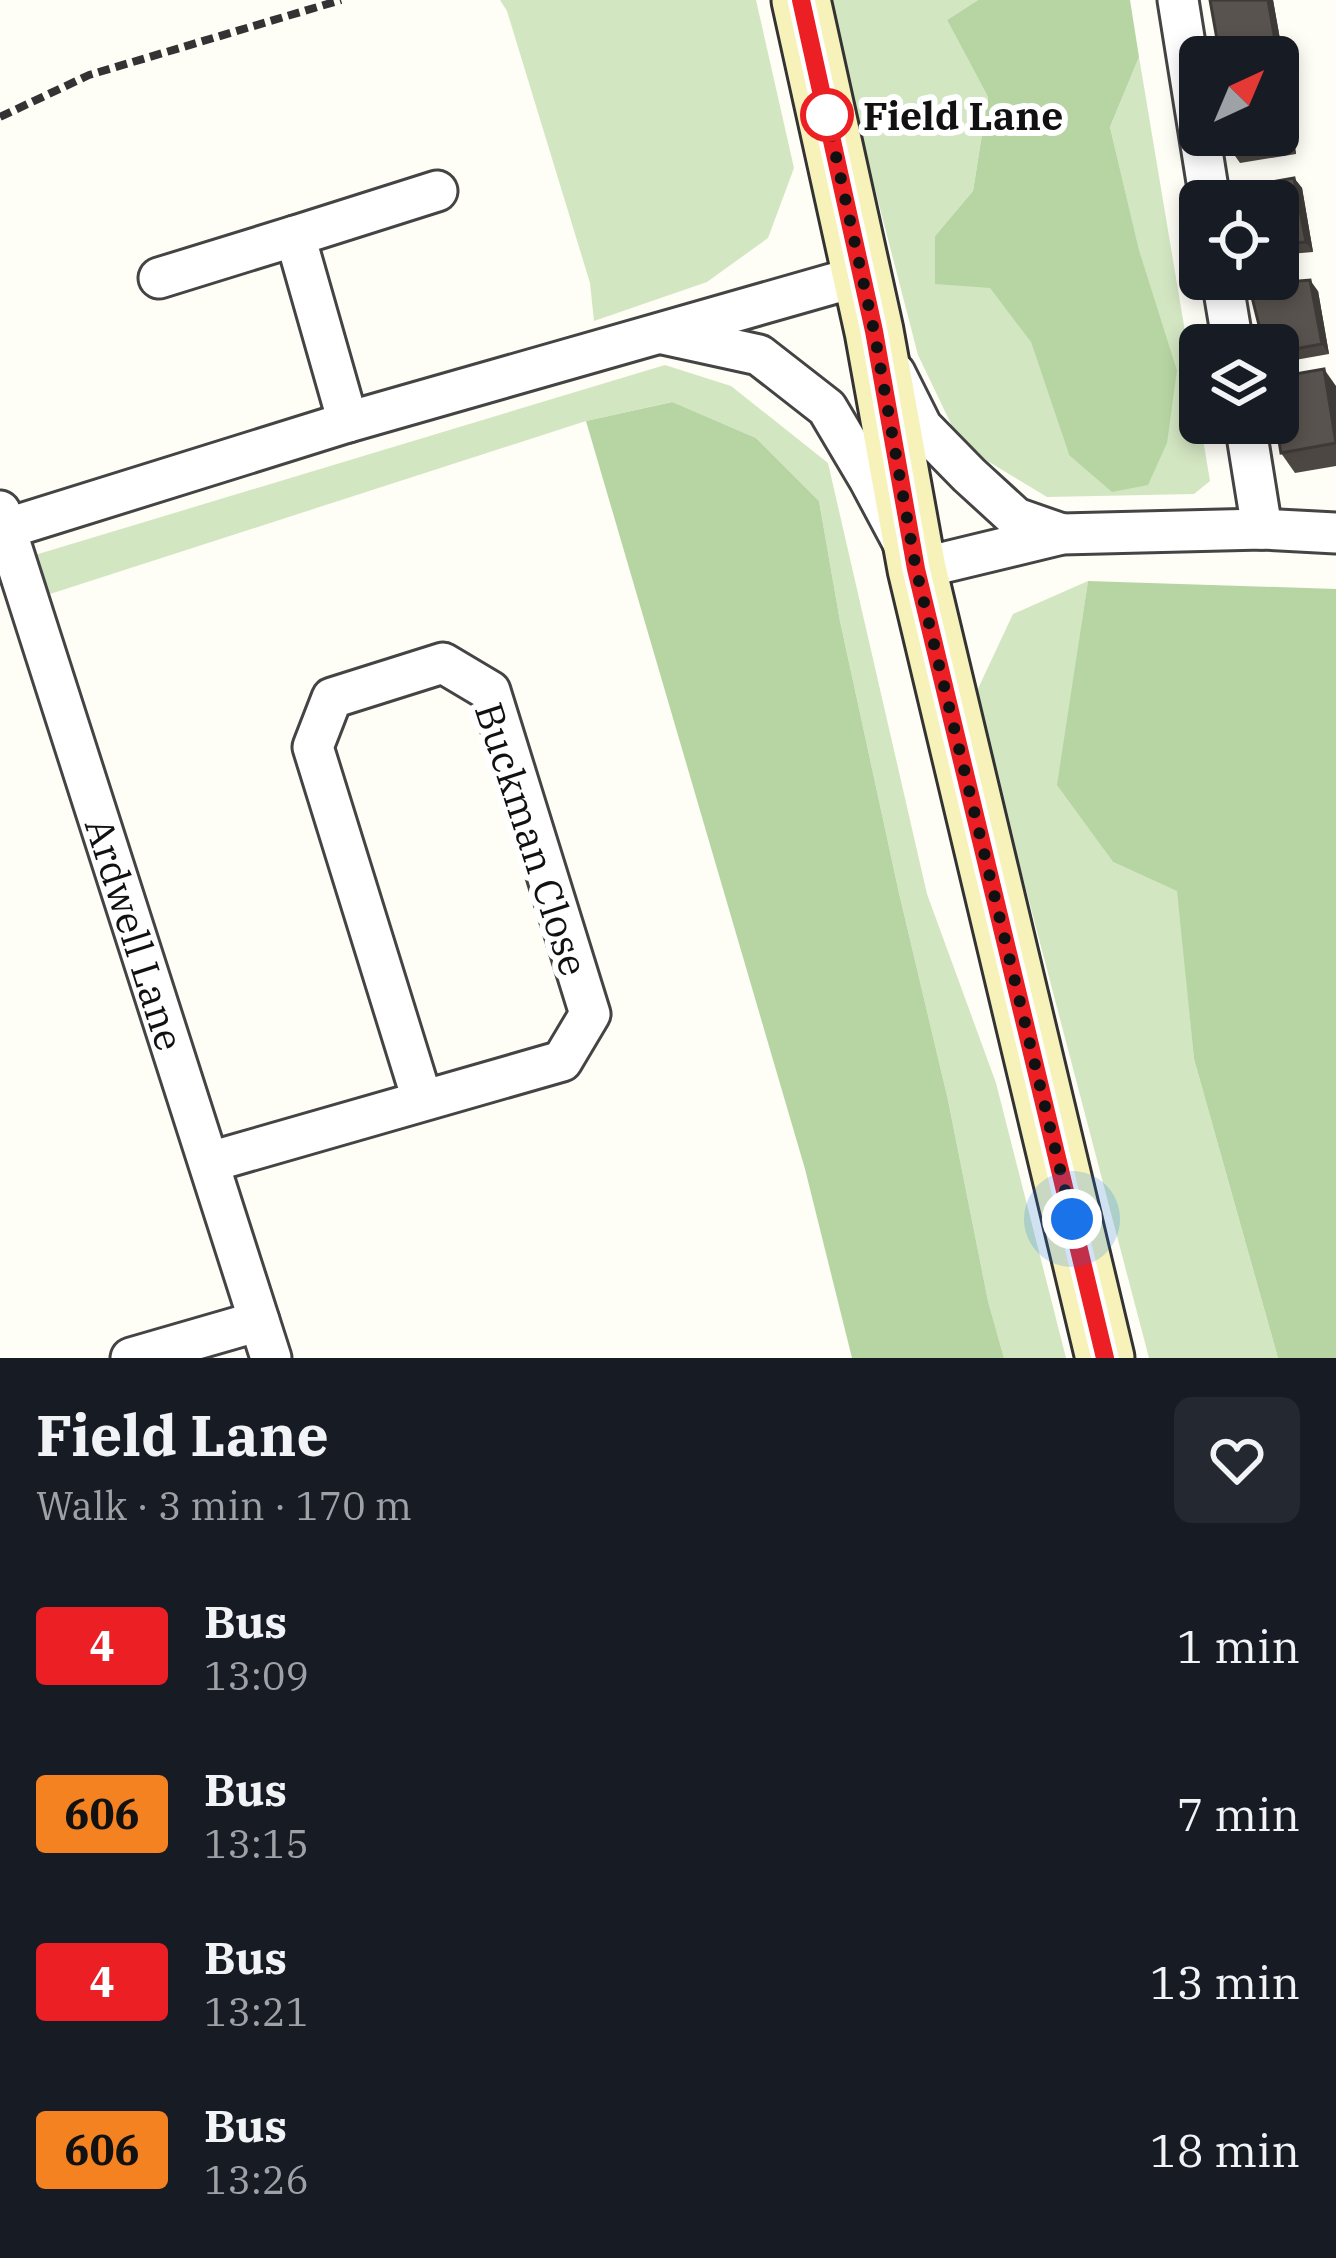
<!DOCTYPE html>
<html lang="en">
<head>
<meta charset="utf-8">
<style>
	body { margin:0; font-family:"IBM Plex Serif",serif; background:#242831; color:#f1f3f6; height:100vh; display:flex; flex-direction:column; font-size:45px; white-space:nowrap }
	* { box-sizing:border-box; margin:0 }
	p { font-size:39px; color:#9ea1a6 }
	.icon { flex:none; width:66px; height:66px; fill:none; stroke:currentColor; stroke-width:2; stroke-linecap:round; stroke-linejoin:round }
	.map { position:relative; height:1358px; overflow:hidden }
	.side { display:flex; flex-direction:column; background:#171b24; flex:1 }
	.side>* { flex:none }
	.badge { padding:0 24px; border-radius:9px; font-size:42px; line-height:78px }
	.needle { width:78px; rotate:44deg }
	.buttons { position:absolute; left:1179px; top:36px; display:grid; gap:24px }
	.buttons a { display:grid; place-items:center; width:120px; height:120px; border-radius:18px; background:#171b24; box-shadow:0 6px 18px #0003; font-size:60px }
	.you { position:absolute; width:60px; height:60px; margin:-30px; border:9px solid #fff; border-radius:50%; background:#1a73e8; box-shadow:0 0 0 18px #1a73e833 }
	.map>.badge { position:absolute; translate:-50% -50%; box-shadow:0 0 0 6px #fff }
	.round { display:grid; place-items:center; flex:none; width:126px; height:126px; border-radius:18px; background:#242831 }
	.summary { display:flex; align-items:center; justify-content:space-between; height:204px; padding:0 36px }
	h1 { font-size:57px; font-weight:700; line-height:90px }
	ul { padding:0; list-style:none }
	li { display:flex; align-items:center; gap:36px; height:168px; padding:0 36px }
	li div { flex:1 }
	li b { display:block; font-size:45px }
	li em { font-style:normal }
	li .badge { min-width:132px; font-weight:700; text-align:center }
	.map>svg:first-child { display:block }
</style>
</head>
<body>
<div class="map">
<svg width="1336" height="1358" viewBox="0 0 1336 1358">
	<rect width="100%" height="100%" fill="#fefdf6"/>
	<g fill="#d3e6c2">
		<path d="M 500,0 L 756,0 L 794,168 L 768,238 L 707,282 L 594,321 L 590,283 L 507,11 Z"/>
		<path d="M 826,0 L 978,0 L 947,20 L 988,97 L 973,191 L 935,236 L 990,287 L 1031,341 L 1069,455 L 1177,370 L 1139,251 L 1110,127 L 1139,57 L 1210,481 L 1194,494 L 1047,497 L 961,445 L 918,355 Z"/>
		<path d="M 665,365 L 731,386 L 828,463 L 927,894 L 996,1083 L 1066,1358 L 1004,1358 L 988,1301 L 948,1100 L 899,893 L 840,621 L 819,501 L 756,438 L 671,402 L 586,421 L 50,594 L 35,555 Z"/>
		<path d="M 1088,581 L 1058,785 L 1113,862 L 1178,891 L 1194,1059 L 1278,1358 L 1149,1358 L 975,695 L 1013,614 Z"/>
	</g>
	<g fill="#b7d5a3">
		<path d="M 978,0 L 1130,0 L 1139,57 L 1110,127 L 1139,250 L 1177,370 L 1167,443 L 1148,485 L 1112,492 L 1069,455 L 1031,342 L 990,288 L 935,284 L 935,236 L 973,191 L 988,97 L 947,20 Z"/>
		<path d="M 672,402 L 756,438 L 819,501 L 840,621 L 899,893 L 948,1100 L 988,1301 L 1004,1358 L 852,1358 L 805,1169 L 586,421 Z"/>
		<path d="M 1088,581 L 1336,589 L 1336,1358 L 1278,1358 L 1194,1059 L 1177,891 L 1113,862 L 1057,785 Z"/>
	</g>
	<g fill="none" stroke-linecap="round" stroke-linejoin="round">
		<defs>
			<g id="street">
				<path d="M 1178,0 L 1210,201"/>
				<path d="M 159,278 L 295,236"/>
				<path d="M 1222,279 L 1233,345"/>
				<path d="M 663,334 L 759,355 L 827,408 L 869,479 L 917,569 L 1062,534 L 1262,529 L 1336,533"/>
				<path d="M 895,373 L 922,427 L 969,475 L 1016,518 L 1062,534"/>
				<path d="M 348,422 L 295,236 L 437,191"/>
				<path d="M 1245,423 L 1262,529"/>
				<path id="s1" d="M 0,511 L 271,1358"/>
				<path d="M 5,529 L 348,422 L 863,275"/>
				<path d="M 210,1162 L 562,1061 L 590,1014 L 490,691 L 443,663 L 332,698 L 313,747 L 422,1099"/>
				<path d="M 131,1358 L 259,1321"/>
			</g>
			<path id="secondary" d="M 801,0 L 874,331 L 917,569 L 1105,1358"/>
		</defs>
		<use href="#street" stroke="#444" stroke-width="45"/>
		<use href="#secondary" stroke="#333" stroke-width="63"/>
		<path stroke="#333" stroke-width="8" stroke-dasharray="12 6" stroke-linecap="butt" d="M 0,117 L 89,75 L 341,0"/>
		<use href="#street" stroke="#fff" stroke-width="39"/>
		<use href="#secondary" stroke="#f6f2b9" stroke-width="57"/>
	</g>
	<g fill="#4c4743">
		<path d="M 1210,0 L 1273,0 L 1283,56 L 1221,57 Z"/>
		<path d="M 1286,90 L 1296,154 L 1240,163 L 1233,153 Z"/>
		<path d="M 1294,178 L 1302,188 L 1313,252 L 1278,255 L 1278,201 Z"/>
		<path d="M 1318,291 L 1329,354 L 1278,363 L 1278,345 Z"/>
		<path d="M 1336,386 L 1336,466 L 1295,473 L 1281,453 Z"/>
	</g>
	<g fill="#3e3a37">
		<path d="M 1268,0 L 1273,0 L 1283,56 L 1276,46 Z"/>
		<path d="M 1278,79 L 1286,90 L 1296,154 L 1289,144 Z"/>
		<path d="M 1294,178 L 1302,188 L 1313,252 L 1306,242 Z"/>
		<path d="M 1310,280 L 1318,291 L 1329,354 L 1322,344 Z"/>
		<path d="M 1324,369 L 1336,386 L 1336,437 Z"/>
	</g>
	<g fill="#58534e" stroke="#3e3a37" stroke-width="3">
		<path d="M 1210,0 L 1268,0 L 1276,46 L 1220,56 Z"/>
		<path d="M 1278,79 L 1289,144 L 1233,153 L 1230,135 L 1278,135 Z"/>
		<path d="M 1294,178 L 1306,242 L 1278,244 L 1278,201 L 1240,201 L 1238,188 Z"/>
		<path d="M 1310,280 L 1322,344 L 1278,352 L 1278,345 L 1264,345 L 1249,285 Z"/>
		<path d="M 1324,369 L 1336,443 L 1281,453 L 1276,423 L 1278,423 L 1278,377 Z"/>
	</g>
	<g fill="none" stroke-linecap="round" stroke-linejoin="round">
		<defs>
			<path id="line" d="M 801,0 L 874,331 L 916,569 L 1105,1358"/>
		</defs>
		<use href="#line" stroke="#fff" stroke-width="27"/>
		<use href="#line" stroke="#ec1f25" stroke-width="18"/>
		<path stroke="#111" stroke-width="12" stroke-dasharray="0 21.6" d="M 827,115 L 874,331 L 916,569 L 1072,1219"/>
	</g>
	<circle fill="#fff" stroke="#ec1f25" stroke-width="6" cx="827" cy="115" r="24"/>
	<g text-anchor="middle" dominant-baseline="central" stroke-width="12" stroke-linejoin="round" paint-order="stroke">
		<g font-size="39" font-weight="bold" fill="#111" stroke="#fff" text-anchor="start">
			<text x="863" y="115">Field Lane</text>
		</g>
		<g font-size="39" fill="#111" stroke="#fff">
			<text transform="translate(532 839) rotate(72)">Buckman Close</text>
			<text stroke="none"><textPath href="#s1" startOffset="444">Ardwell Lane</textPath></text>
		</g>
	</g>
</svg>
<div class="buttons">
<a><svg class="needle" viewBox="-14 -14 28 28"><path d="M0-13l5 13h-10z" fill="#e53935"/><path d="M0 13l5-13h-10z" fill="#9ea1a6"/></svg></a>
<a><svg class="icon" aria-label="locate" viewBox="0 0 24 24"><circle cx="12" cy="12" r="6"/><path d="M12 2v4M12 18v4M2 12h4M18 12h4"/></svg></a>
<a><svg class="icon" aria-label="layers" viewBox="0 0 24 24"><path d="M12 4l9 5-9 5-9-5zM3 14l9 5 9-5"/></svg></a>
</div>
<div class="you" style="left:1072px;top:1219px"></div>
</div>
<section class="side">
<div class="summary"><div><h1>Field Lane</h1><p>Walk · 3 min · 170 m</p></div><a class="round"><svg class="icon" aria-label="heart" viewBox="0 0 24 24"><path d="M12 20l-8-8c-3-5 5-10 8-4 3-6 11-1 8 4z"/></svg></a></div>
<ul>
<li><span class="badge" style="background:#ec1f25;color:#fff">4</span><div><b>Bus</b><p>13:09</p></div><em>1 min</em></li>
<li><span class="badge" style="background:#f58220;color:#111">606</span><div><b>Bus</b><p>13:15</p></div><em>7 min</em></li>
<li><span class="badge" style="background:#ec1f25;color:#fff">4</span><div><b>Bus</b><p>13:21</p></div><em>13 min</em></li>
<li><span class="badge" style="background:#f58220;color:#111">606</span><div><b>Bus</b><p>13:26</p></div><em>18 min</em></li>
</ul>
</section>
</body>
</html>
